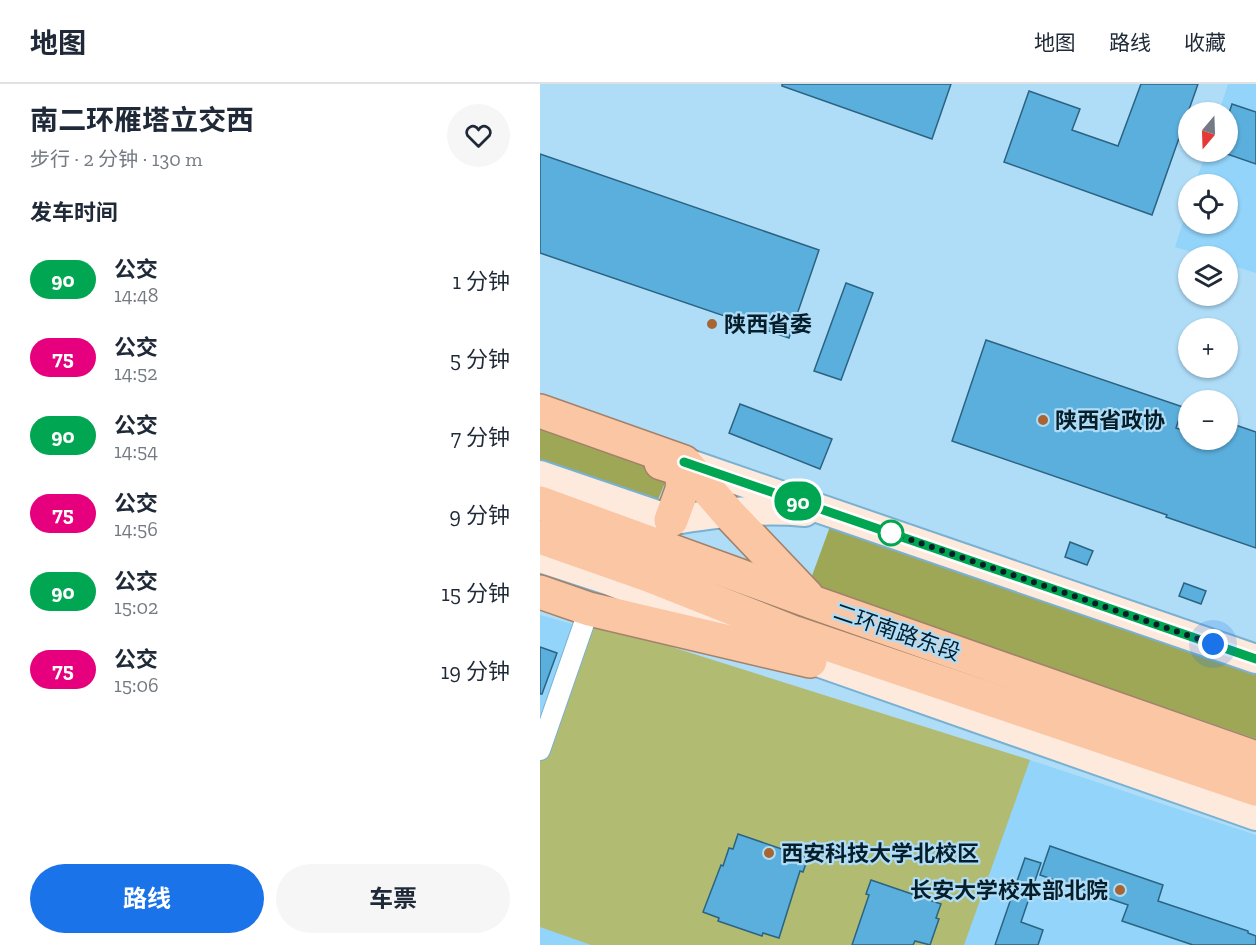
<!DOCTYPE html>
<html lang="zh">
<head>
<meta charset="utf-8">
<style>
	body { margin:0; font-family:"Zilla Slab","Noto Sans SC",serif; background:#f6f6f7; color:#1f2937; height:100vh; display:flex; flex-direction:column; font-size:22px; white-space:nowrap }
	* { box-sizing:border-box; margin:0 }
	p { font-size:20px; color:#747a83 }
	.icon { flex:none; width:33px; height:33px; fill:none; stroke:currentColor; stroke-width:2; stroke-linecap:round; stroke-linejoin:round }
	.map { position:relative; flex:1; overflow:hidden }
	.side { display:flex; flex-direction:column; background:#fff; width:540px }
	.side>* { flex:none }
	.badge { padding:0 12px; border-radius:20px; font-size:21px; line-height:39px }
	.needle { width:39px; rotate:199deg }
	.buttons { position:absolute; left:638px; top:18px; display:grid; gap:12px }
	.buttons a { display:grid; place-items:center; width:60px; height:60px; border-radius:50%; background:#fff; box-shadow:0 2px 4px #0004; font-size:30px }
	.you { position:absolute; width:30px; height:30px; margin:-15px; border:4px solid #fff; border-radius:50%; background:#1a73e8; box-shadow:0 0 0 9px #1a73e833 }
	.map>.badge { position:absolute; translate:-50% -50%; box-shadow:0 0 0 3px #fff }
	h2 { padding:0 30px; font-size:22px; line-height:54px }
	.round { display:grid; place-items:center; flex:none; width:63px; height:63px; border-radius:32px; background:#f6f6f7 }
	.summary { display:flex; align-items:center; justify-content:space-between; height:102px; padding:0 30px }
	h1 { font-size:28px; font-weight:700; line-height:45px }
	.primary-button { display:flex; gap:12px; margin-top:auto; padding:12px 30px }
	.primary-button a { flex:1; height:69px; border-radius:36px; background:#1a73e8; color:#fff; font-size:24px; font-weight:700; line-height:69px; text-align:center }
	.primary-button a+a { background:#f6f6f7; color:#1f2937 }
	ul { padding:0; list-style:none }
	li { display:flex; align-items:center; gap:18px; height:78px; padding:0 30px }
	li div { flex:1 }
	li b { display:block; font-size:22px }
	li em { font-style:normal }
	li .badge { min-width:66px; font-weight:700; text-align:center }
	header { display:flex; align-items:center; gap:36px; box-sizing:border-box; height:84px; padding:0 30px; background:#fff; border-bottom:2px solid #e0e1e3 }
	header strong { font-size:28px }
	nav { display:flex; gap:33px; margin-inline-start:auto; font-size:21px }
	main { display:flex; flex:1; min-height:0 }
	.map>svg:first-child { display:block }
</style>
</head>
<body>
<header>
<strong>地图</strong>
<nav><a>地图</a><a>路线</a><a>收藏</a></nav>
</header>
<main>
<section class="side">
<div class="summary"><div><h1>南二环雁塔立交西</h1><p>步行 · 2 分钟 · 130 m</p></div><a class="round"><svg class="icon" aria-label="heart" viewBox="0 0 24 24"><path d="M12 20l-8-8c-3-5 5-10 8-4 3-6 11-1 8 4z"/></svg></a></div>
<h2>发车时间</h2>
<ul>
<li><span class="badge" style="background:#00a651;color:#fff">90</span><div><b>公交</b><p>14:48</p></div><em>1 分钟</em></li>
<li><span class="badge" style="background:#e6007e;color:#fff">75</span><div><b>公交</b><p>14:52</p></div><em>5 分钟</em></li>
<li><span class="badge" style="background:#00a651;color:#fff">90</span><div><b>公交</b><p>14:54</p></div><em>7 分钟</em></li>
<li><span class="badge" style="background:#e6007e;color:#fff">75</span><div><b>公交</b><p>14:56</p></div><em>9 分钟</em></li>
<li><span class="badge" style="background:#00a651;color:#fff">90</span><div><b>公交</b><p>15:02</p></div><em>15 分钟</em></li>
<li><span class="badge" style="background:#e6007e;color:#fff">75</span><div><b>公交</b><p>15:06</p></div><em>19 分钟</em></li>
</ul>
<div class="primary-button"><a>路线</a><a>车票</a></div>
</section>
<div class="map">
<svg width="716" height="861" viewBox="0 0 716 861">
	<rect width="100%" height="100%" fill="#afddf8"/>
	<g fill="#92d4fa">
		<path d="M 688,0 L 716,0 L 716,189 L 687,180 L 687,172 L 665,172 L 635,163 L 648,123 L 648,140 L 687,140 L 687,100 L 655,100 L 666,68 L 687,68 L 687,28 L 679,28 Z"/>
		<path d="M 0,531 L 221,592 L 490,676 L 716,751 L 716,861 L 0,861 Z"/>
	</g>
	<path fill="#b2bb72" d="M 43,535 L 490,676 L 424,861 L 51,861 L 0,843 L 0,666 Z"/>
	<g fill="#9da756">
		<path d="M 0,344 L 123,386 L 127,394 L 117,418 L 0,378 Z"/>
		<path d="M 292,437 L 716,587 L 716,655 L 269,500 Z"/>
	</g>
	<g fill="#5bafdd" stroke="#2b6381" stroke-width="1.5">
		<path d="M 242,0 L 411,0 L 392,55 L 242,2 Z"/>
		<path d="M 601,0 L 658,0 L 612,131 L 464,78 L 489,7 L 540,25 L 532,46 L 578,62 Z"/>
		<path d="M 692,20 L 716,28 L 716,80 L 687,70 L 687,35 Z"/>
		<path d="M 0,70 L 279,166 L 249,254 L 0,169 Z"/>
		<path d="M 306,199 L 333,209 L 301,296 L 274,287 Z"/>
		<path d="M 446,256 L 643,323 L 636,344 L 648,348 L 648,356 L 687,356 L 687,338 L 716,348 L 716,464 L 626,433 L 627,431 L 412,357 Z"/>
		<path d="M 200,320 L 292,355 L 280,385 L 189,349 Z"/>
		<path d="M 530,458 L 553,467 L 547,481 L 525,473 Z"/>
		<path d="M 644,499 L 666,507 L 661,520 L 639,512 Z"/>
		<path d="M 0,563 L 17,569 L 2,610 L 0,610 Z"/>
		<path d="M 198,750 L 268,774 L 263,788 L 260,787 L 239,854 L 223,849 L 222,852 L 178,837 L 179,834 L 163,828 L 181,781 L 183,782 L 189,764 L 193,765 Z"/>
		<path d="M 510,762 L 623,801 L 618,817 L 708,847 L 708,849 L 716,852 L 716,861 L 653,861 L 582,837 L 588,821 L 500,791 Z"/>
		<path d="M 485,774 L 501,779 L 481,838 L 503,846 L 498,861 L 455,861 Z"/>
		<path d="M 331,796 L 401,820 L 396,834 L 399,835 L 390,861 L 375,857 L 373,861 L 312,861 L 329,811 L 326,810 Z"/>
	</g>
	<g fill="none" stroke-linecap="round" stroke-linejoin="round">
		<defs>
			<path id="minor" d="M 0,666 L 49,525"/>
			<g id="secondary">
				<path d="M 144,378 L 716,575"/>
				<path d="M 0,391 L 129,435"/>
				<path d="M 75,447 C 135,435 203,422 265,428"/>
				<path d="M 0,474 L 70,497 L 197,548"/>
				<path d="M 249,568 L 716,732"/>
			</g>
			<g id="trunk">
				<path d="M 0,327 L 144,378 L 189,430 L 267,512"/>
				<path d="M 121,379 L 134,383 L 143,392 L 142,406 L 131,436"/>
				<path d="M 0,419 L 272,518 L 716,674"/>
				<path d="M 0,453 L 108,491 L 255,549 L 716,705"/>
				<path d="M 0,508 L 49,525 L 270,577"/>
			</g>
		</defs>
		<use href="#minor" stroke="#79b1d2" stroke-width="22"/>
		<use href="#secondary" stroke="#79b1d2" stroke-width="32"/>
		<use href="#trunk" stroke="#a3826a" stroke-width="36"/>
		<use href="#minor" stroke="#fff" stroke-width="20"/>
		<use href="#secondary" stroke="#fdeadd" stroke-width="28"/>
		<use href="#trunk" stroke="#fac6a4" stroke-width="33"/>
	</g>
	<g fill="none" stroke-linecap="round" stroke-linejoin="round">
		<defs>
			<path id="line" d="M 144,378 L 716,575"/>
		</defs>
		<use href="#line" stroke="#fff" stroke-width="14"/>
		<use href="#line" stroke="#00a651" stroke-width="9"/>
		<path stroke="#061e2a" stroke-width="6" stroke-dasharray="0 10.8" d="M 351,449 L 673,560"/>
	</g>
	<g fill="#a86534" stroke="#afddf8" stroke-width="2">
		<circle cx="172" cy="240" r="6"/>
		<circle cx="503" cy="336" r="6"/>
		<circle cx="229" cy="769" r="6"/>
		<circle cx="580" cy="806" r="6"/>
	</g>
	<circle fill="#fff" stroke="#00a651" stroke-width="3" cx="351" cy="449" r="12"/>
	<g text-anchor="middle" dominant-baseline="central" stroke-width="4.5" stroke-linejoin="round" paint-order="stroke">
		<g font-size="22" font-weight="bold" fill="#061e2a" stroke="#afddf8" text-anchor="start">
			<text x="184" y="240">陕西省委</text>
			<text x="515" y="336">陕西省政协</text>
			<text x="241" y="769">西安科技大学北校区</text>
			<text x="568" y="806" text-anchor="end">长安大学校本部北院</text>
		</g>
		<g font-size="22" fill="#061e2a" stroke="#afddf8">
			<text transform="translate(357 548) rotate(19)">二环南路东段</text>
		</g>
	</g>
</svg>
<div class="buttons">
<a><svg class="needle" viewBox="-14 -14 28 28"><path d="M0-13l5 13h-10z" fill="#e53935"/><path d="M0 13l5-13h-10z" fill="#747a83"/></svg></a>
<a><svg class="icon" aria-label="locate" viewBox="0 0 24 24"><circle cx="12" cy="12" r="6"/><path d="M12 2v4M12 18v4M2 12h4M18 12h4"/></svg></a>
<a><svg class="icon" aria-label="layers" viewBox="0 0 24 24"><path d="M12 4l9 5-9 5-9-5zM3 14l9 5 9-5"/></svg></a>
<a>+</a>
<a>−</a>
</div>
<div class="you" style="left:673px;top:560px"></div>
<b class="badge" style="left:258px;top:417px;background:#00a651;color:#fff">90</b>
</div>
</main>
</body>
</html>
